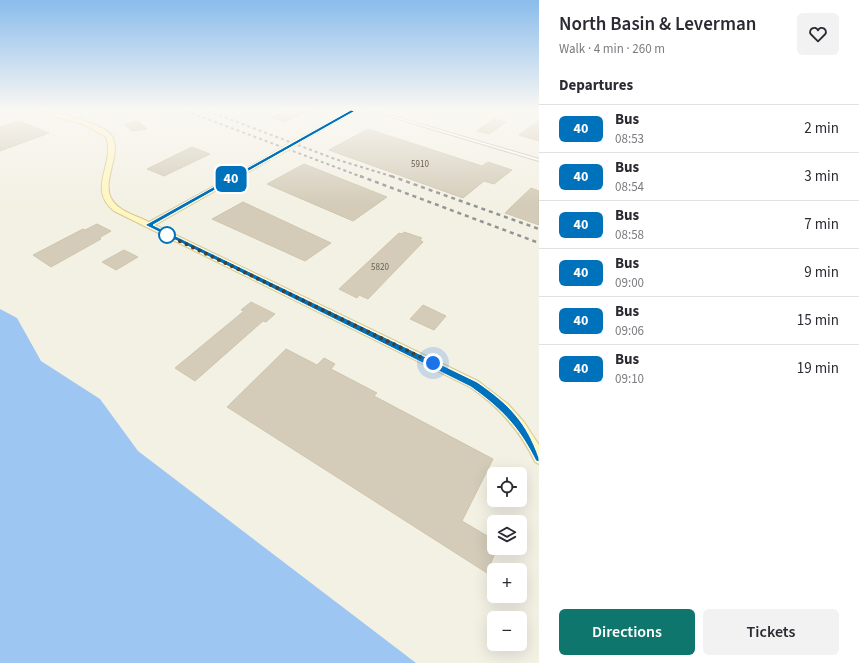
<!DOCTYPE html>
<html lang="en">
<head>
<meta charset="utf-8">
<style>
	body { margin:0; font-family:"Source Sans 3",sans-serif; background:#f2f2f3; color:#2b2b33; height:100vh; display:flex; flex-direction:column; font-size:15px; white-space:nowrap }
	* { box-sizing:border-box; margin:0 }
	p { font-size:13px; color:#7c7c81 }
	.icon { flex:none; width:22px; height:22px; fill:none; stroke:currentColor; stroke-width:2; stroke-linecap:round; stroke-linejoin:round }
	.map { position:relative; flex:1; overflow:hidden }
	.sheet { display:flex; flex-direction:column; background:#fff; width:320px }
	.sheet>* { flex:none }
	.badge { padding:0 8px; border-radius:6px; font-size:14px; line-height:26px }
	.fabs { position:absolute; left:487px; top:467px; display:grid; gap:8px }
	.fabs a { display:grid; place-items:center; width:40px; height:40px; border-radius:6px; background:#fff; box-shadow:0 4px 16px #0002; font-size:20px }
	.you { position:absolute; width:20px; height:20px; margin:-10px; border:3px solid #fff; border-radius:50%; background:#1a73e8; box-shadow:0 0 0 6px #1a73e833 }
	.map>.badge { position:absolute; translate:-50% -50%; box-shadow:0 0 0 2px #fff }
	h2 { padding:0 20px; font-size:15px; line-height:36px }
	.round { display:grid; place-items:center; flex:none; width:42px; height:42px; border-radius:6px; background:#f2f2f3 }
	.head { display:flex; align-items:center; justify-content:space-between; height:68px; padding:0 20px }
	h1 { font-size:19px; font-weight:600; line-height:30px }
	.action { display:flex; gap:8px; margin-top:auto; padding:8px 20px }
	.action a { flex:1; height:46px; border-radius:6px; background:#0f766e; color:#fff; font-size:16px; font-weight:600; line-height:46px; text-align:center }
	.action a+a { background:#f2f2f3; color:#2b2b33 }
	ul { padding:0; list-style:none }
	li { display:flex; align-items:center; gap:12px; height:48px; padding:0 20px; border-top:1px solid #e1e1e2 }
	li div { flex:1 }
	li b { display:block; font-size:15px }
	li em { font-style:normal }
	li .badge { min-width:44px; font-weight:700; text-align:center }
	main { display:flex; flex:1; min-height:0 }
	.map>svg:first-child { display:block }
</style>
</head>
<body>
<main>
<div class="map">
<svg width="539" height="663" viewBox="0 0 539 663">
	<rect width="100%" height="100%" fill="#f3f0e4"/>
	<path fill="#9dc7f2" d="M 0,309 L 17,318 L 41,361 L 100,399 L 138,451 L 416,663 L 0,663 Z"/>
	<g fill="#d4ccb9" stroke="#cfc5ac">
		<path d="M 287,111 L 309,111 L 284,122 L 271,117 Z"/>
		<path d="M 494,119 L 506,122 L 489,134 L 477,131 Z"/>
		<path d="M 539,120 L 539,141 L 519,135 Z"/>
		<path d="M 19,121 L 49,133 L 0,151 L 0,127 Z"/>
		<path d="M 138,121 L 147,129 L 132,131 L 125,124 Z"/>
		<path d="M 368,129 L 479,165 L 482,166 L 488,162 L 512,170 L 494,184 L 484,181 L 463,198 L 329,150 Z"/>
		<path d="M 192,147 L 210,154 L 164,176 L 147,169 Z"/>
		<path d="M 304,164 L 387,197 L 353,221 L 267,184 Z"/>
		<path d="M 531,188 L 539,191 L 539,225 L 505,213 Z"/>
		<path d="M 243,202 L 331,243 L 305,261 L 212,219 Z"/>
		<path d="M 97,224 L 111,231 L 99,238 L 101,239 L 51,267 L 33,255 L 83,229 L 85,230 Z"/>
		<path d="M 404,232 L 422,238 L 420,240 L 423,242 L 368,299 L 359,295 L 357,298 L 339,289 L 399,233 L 402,234 Z"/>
		<path d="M 124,250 L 138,257 L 116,270 L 102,262 Z"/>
		<path d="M 251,302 L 275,314 L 266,322 L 263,321 L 195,381 L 175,368 L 244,311 L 241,310 Z"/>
		<path d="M 423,305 L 446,316 L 434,330 L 410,319 Z"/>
		<path d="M 286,349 L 317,365 L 324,358 L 335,364 L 331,369 L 377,393 L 374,396 L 493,459 L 462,521 L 494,540 L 494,548 L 497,548 L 487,573 L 227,407 Z"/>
	</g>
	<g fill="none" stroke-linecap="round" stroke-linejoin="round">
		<defs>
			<path id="street" d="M 371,111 L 376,111 L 539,159 L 539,161 Z"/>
			<g id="secondary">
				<path d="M 35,111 C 51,111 102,122 112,136 C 114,140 115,146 115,150 C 114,165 104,185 111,198 C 117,211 138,216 149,222 L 269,156 L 273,156 L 273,158 L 155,225 L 478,381 L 508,404 L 524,422 L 539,445 L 539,464 L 535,462 C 520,430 499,407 470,387 L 114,211 C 86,188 116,164 106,137 L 83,124 Z"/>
				<path d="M 350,111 L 356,111 L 302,141 L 297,140 Z"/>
			</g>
		</defs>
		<use href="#street" stroke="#c1bba9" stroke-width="2"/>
		<use href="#secondary" stroke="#d5c992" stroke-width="2"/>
		<use href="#street" fill="#fff" fill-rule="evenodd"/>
		<use href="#secondary" fill="#fff6c1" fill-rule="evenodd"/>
		<g stroke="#949494" stroke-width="2" stroke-dasharray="3 3" stroke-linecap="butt">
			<path d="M 186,111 L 362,177"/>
			<path d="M 208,111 L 335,159 L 394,177"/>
		</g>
		<g stroke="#949494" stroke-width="2.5" stroke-dasharray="4 4" stroke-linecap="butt">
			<path d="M 360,176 L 539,243"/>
			<path d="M 391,176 L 539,229"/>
		</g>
		<defs>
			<path id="secondary-bridge" d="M 271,157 L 300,140"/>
		</defs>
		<use href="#secondary-bridge" stroke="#d5c992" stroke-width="7" stroke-linecap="butt"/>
		<use href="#secondary-bridge" stroke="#fff6c1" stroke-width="6"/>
	</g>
	<linearGradient id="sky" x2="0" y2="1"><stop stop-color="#8abcec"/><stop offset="0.54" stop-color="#faf8f3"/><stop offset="1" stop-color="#faf8f3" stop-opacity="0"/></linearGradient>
	<rect width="539" height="204" fill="url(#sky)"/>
	<path fill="#0072bc" stroke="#fff" d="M 351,110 L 355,111 L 153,225 L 477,382 C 509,404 527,423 539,458 L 539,462 L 536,461 C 519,427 502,409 471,387 L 145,225 Z"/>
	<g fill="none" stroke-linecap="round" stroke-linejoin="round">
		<path stroke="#454034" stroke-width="4" stroke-dasharray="0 7.2" d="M 167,235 L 433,363"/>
	</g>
	<circle fill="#fff" stroke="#0072bc" stroke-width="2" cx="167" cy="235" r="8"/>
	<g text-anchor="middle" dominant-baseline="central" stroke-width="3" stroke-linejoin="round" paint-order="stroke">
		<g font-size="9" fill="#696355">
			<text x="420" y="164">5910</text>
			<text x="380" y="267">5820</text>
		</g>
	</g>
</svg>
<div class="fabs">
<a><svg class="icon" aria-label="locate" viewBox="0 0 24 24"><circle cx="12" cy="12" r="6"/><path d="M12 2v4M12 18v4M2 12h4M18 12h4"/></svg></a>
<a><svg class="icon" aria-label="layers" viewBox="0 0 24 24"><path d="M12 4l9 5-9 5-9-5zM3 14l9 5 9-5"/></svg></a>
<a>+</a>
<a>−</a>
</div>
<div class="you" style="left:433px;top:363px"></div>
<b class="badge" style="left:231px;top:179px;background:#0072bc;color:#fff">40</b>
</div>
<section class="sheet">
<div class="head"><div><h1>North Basin &amp; Leverman</h1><p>Walk · 4 min · 260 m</p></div><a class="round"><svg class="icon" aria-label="heart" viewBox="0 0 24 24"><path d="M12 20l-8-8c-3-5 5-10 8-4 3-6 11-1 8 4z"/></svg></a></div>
<h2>Departures</h2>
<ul>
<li><span class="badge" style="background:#0072bc;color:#fff">40</span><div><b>Bus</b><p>08:53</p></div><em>2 min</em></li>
<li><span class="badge" style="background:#0072bc;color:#fff">40</span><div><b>Bus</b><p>08:54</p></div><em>3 min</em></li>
<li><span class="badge" style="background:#0072bc;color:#fff">40</span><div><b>Bus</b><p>08:58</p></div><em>7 min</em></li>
<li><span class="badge" style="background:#0072bc;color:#fff">40</span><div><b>Bus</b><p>09:00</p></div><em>9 min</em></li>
<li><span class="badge" style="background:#0072bc;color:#fff">40</span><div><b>Bus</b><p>09:06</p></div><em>15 min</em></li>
<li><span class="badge" style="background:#0072bc;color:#fff">40</span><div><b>Bus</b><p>09:10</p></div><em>19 min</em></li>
</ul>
<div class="action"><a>Directions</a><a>Tickets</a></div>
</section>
</main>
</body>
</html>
